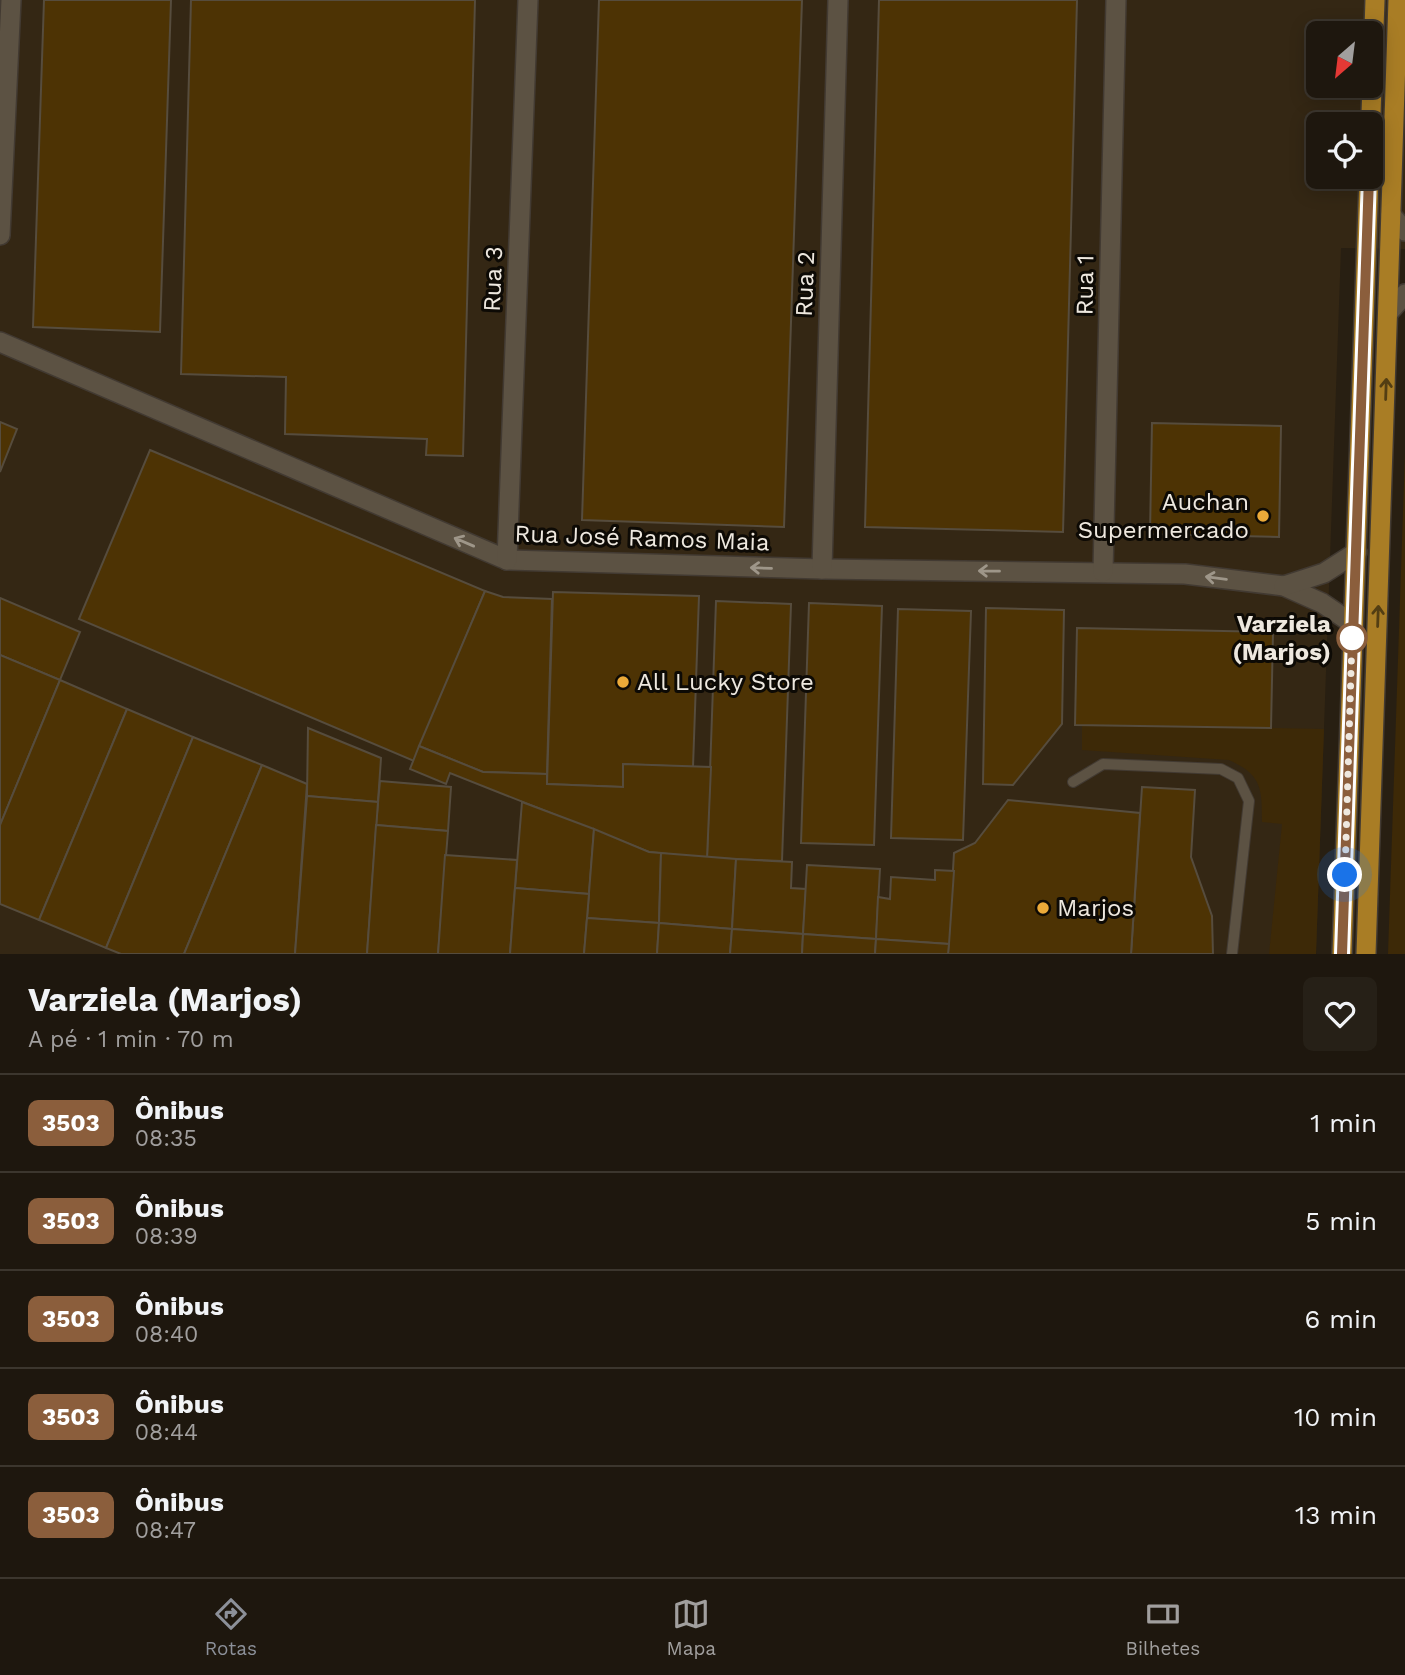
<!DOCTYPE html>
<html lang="pt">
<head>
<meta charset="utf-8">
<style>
	body { margin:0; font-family:"Work Sans",sans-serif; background:#262017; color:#f1f3f6; height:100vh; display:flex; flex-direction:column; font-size:26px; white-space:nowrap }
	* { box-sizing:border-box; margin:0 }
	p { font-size:23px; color:#a19f9e }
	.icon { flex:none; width:38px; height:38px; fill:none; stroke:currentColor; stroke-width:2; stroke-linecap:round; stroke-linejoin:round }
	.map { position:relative; height:954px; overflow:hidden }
	.side { display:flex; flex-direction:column; background:#1e170e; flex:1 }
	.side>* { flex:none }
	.badge { padding:0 14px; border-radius:10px; font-size:24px; line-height:46px }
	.needle { width:46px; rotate:208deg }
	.controls { position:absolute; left:1306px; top:21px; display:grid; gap:14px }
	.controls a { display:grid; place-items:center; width:77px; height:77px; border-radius:10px; background:#1e170e; box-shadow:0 4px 18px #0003,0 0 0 2px #3c362e; font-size:35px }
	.you { position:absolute; width:35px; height:35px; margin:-18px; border:5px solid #fff; border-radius:50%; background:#1a73e8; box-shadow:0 0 0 10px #1a73e833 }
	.map>.badge { position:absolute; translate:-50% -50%; box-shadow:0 0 0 4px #fff }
	.round { display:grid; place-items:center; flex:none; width:74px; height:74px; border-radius:10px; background:#262017 }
	.overview { display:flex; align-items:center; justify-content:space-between; height:119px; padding:0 28px }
	h1 { font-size:33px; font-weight:700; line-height:52px }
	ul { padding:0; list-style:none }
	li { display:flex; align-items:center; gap:21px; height:98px; padding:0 28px; border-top:2px solid #3c362e }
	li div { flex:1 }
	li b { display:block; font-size:26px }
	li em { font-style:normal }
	li .badge { min-width:77px; font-weight:700; text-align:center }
	.tabs { display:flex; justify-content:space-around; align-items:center; height:98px; border-top:2px solid #3c362e; background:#1e170e; font-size:19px; color:#a19f9e }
	.tabs a { display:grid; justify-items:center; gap:4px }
	.tabs .selected { color:#8c9099 }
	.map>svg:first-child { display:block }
</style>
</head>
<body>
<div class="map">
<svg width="1405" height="954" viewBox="0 0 1405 954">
	<rect width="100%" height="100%" fill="#281f12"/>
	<path fill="#342714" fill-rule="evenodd" d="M 0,0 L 1405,0 L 1405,249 L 1341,248 L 1316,954 L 0,954 ZM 1318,33 L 1370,33 L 1370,86 L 1318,86 ZM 1318,124 L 1370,124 L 1370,177 L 1318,177 Z"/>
	<g fill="#3d2907">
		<path d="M 1405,453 L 1405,954 L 1388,954 Z"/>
		<path d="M 1082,725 L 1324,729 L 1316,954 L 1269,954 L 1282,824 L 1262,822 C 1262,788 1262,775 1229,760 L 1082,750 Z"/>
	</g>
	<g fill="#4d3304" stroke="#564c3d" stroke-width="2">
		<path d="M 44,0 L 171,0 L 160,332 L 33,327 Z"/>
		<path d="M 191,0 L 475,0 L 463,456 L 426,455 L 427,439 L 285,434 L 286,377 L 181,374 Z"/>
		<path d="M 599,0 L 802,0 L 784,527 L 582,520 Z"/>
		<path d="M 879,0 L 1077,0 L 1063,532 L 865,527 Z"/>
		<path d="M 0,422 L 17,429 L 0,472 Z"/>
		<path d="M 1152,423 L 1281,426 L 1279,537 L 1150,534 Z"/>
		<path d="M 150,450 L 485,591 L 414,761 L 79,619 Z"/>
		<path d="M 485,591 L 503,597 L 552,599 L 547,774 L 483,772 L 419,746 Z"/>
		<path d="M 553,592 L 699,596 L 693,767 L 623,764 L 623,787 L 547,784 Z"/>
		<path d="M 0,598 L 80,632 L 60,680 L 0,655 Z"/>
		<path d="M 716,601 L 791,604 L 782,861 L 707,858 Z"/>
		<path d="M 809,603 L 882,606 L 874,845 L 801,843 Z"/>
		<path d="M 986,608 L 1064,610 L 1062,724 L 1013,785 L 983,784 Z"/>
		<path d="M 898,609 L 971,611 L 963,840 L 891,838 Z"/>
		<path d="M 1077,628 L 1273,632 L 1271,728 L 1075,725 Z"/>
		<path d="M 0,655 L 60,680 L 0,825 Z"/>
		<path d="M 60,680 L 127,709 L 39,920 L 0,904 L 0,825 Z"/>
		<path d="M 127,709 L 193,737 L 106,948 L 39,920 Z"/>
		<path d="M 308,728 L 381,758 L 378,802 L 307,796 Z"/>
		<path d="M 193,737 L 262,765 L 184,954 L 121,954 L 106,948 Z"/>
		<path d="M 419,746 L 483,772 L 547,774 L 547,784 L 623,787 L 623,764 L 711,767 L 707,858 L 649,852 L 450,773 L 446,784 L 410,769 Z"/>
		<path d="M 262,765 L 307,784 L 295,954 L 184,954 Z"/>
		<path d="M 380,781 L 451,787 L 448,831 L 376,825 Z"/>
		<path d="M 1142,787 L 1195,790 L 1191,857 L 1212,916 L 1213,954 L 1131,954 Z"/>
		<path d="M 307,796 L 378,802 L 367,954 L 295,954 Z"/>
		<path d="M 1008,800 L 1140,813 L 1131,954 L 948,954 L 954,853 L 975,843 Z"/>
		<path d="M 522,802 L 594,829 L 589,894 L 515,888 Z"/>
		<path d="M 376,825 L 448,831 L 438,954 L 367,954 Z"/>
		<path d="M 594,829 L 649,852 L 661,853 L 659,923 L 587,918 Z"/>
		<path d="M 661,853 L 736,859 L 732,929 L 659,923 Z"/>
		<path d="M 445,855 L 517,860 L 510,954 L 438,954 Z"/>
		<path d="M 736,859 L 792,862 L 791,888 L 806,889 L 803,934 L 732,929 Z"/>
		<path d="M 807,865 L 880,869 L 876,939 L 803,934 Z"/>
		<path d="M 935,870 L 954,871 L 949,944 L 876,939 L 878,897 L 890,899 L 891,877 L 935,880 Z"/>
		<path d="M 515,888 L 589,894 L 584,954 L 510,954 Z"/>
		<path d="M 587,918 L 659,923 L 657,954 L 584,954 Z"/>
		<path d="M 659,923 L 732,929 L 730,954 L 657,954 Z"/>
		<path d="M 732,929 L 803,934 L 802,954 L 730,954 Z"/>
		<path d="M 803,934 L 876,939 L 875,954 L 802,954 Z"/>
		<path d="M 876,939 L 949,944 L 948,954 L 875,954 Z"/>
	</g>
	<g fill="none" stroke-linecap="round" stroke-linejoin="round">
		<defs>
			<path id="service" d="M 1073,782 L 1103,764 L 1221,769 L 1238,778 L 1249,801 L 1232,954"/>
			<g id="minor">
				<path d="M 1391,215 L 1405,231"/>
				<path d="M 0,235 L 11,0"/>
				<path d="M 1388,313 L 1405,294"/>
				<path d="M 0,342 L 507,560 L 822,569 L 1185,574 L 1284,586 L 1322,603 L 1353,624"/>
				<path d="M 507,560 L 528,0"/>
				<path d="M 822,569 L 838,0"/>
				<path d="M 1103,572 L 1116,0"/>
				<path d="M 1284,586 L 1324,573 L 1357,552"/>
			</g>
			<g id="primary">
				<path d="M 1370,143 L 1375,0"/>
				<path d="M 1342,954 L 1369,177"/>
				<path d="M 1366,954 L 1398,0"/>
			</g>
		</defs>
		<use href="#service" stroke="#423a32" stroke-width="12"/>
		<use href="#minor" stroke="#423a32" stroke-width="22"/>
		<use href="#primary" stroke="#423a32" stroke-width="22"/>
		<use href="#service" stroke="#5c5243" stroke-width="10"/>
		<use href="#minor" stroke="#5c5243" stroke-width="19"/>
		<use href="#primary" stroke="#a97d25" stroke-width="19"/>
	</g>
	<defs><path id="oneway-shaft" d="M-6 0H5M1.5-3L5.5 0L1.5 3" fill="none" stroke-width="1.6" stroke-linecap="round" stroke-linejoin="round" transform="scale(1.75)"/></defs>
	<g stroke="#533e13">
		<use href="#oneway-shaft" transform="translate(1386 389) rotate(-88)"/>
		<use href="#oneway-shaft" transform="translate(1378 616) rotate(-88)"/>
	</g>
	<g stroke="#9e9689">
		<use href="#oneway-shaft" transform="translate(464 542) rotate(-157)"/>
		<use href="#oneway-shaft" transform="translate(761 568) rotate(-178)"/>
		<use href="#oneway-shaft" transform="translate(989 571) rotate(-179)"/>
		<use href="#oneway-shaft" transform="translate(1216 578) rotate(-173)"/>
	</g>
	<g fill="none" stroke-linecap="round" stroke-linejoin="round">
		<defs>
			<path id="line" d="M 1342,954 L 1369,177"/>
		</defs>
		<use href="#line" stroke="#fff" stroke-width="16"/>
		<use href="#line" stroke="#8b5e3c" stroke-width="10"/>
		<path stroke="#eee8df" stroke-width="7" stroke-dasharray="0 12.6" d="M 1345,875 L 1352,638"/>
	</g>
	<g fill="#ebaa39" stroke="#0d0a05" stroke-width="2.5">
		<circle cx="1263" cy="516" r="7"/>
		<circle cx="623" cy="682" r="7"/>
		<circle cx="1043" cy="908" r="7"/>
	</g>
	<circle fill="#fff" stroke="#8b5e3c" stroke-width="3.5" cx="1352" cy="638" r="14"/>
	<g text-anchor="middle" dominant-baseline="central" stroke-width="6" stroke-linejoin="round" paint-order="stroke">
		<g font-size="24" fill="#eee8df" stroke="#0d0a05">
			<text transform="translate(493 279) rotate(-88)">Rua 3</text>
			<text transform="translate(805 284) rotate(-88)">Rua 2</text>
			<text transform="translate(1085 285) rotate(-89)">Rua 1</text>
			<text transform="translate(642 538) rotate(2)">Rua José Ramos Maia</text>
		</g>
		<g font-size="24" fill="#eee8df" stroke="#0d0a05" text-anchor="start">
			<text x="1249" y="502" text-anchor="end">Auchan<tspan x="1249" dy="28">Supermercado</tspan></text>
			<text x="637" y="682">All Lucky Store</text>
			<text x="1057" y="908">Marjos</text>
		</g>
		<g font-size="24" font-weight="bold" fill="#eee8df" stroke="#0d0a05" text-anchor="end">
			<text x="1331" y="624">Varziela<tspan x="1331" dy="28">(Marjos)</tspan></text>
		</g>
	</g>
</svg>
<div class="controls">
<a><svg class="needle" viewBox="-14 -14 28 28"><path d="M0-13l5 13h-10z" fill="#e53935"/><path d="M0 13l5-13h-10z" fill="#a19f9e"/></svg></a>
<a><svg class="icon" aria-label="locate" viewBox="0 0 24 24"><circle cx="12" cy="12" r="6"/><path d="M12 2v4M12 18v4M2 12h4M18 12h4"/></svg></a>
</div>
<div class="you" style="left:1345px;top:875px"></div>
</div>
<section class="side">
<div class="overview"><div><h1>Varziela (Marjos)</h1><p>A pé · 1 min · 70 m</p></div><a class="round"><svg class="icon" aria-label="heart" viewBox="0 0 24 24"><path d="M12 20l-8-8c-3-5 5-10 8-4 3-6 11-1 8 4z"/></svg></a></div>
<ul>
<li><span class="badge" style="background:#8b5e3c;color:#fff">3503</span><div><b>Ônibus</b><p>08:35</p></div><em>1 min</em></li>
<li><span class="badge" style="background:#8b5e3c;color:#fff">3503</span><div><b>Ônibus</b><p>08:39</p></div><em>5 min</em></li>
<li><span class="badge" style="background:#8b5e3c;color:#fff">3503</span><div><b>Ônibus</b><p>08:40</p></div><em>6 min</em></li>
<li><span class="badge" style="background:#8b5e3c;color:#fff">3503</span><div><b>Ônibus</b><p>08:44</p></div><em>10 min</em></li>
<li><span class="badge" style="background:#8b5e3c;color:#fff">3503</span><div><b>Ônibus</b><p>08:47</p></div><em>13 min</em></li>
</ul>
</section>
<nav class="tabs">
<a class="selected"><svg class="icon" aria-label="directions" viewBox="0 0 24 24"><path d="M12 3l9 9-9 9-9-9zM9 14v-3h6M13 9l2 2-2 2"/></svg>Rotas</a>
<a><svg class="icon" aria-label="map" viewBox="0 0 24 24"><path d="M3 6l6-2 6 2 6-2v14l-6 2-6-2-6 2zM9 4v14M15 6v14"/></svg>Mapa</a>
<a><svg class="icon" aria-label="tickets" viewBox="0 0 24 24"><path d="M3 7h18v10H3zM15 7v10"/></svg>Bilhetes</a>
</nav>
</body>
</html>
